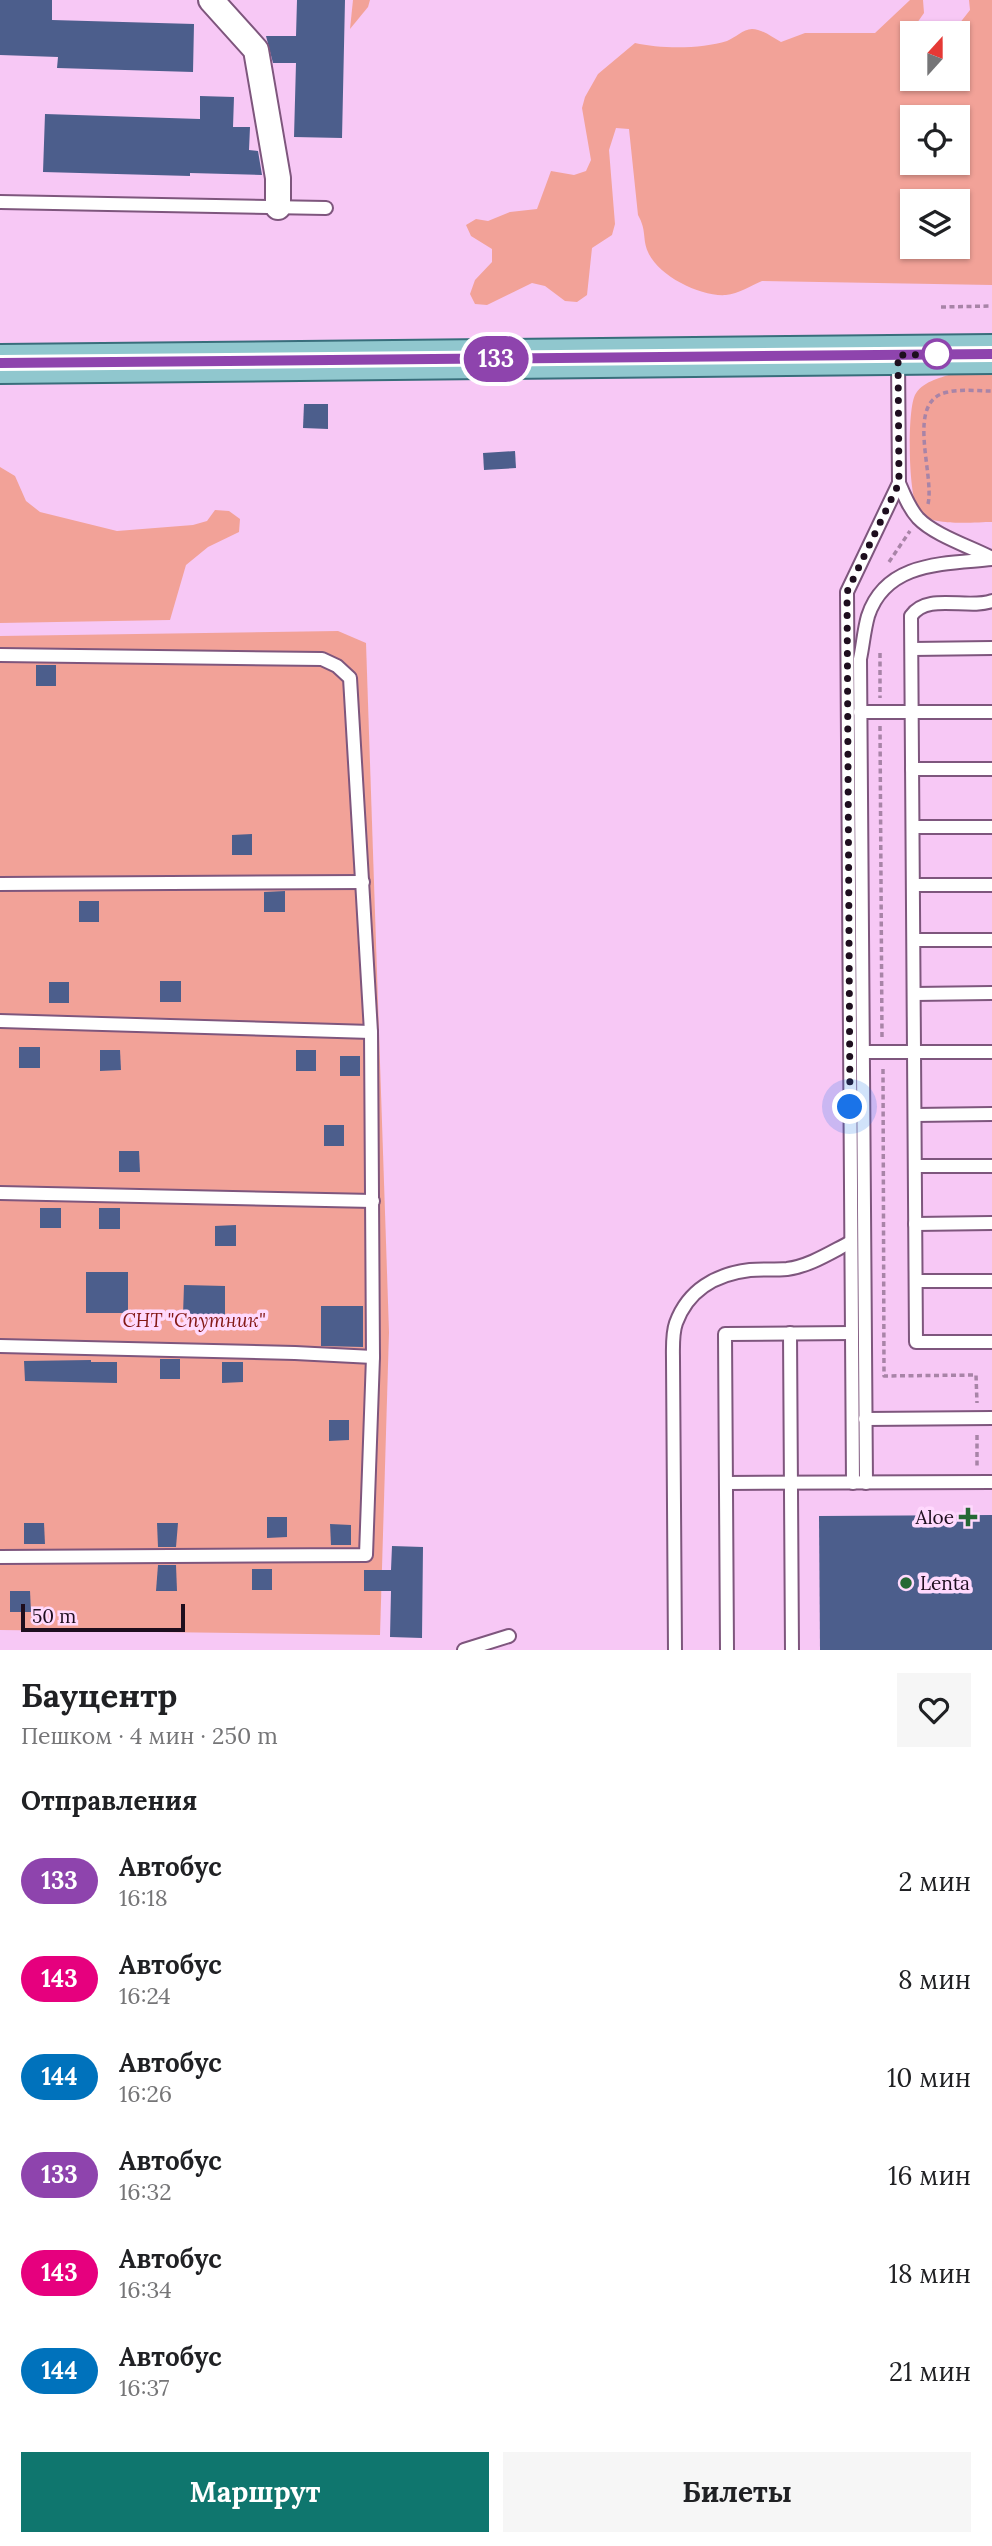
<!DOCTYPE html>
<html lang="ru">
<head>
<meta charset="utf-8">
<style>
	body { margin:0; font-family:Lora,serif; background:#f6f6f6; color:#202124; height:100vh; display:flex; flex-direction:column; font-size:26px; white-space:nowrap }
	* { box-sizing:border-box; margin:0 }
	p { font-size:23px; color:#757577 }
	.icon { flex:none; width:38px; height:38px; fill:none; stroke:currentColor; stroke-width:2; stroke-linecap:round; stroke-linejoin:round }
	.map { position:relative; height:1650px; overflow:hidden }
	.drawer { display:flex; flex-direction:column; background:#fff; flex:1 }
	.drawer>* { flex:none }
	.badge { padding:0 14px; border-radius:23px; font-size:24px; line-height:46px }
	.needle { width:46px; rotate:21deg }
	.buttons { position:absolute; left:900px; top:21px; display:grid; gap:14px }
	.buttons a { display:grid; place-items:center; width:70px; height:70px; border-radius:0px; background:#fff; box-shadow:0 2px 5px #0004; font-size:35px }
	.scale { position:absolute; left:21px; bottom:18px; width:164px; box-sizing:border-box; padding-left:7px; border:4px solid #1e0e1e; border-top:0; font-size:19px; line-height:24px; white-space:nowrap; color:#1e0e1e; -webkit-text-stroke:5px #ffd9fd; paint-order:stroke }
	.you { position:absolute; width:35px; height:35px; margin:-18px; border:5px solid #fff; border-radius:50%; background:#1a73e8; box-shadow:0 0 0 10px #1a73e833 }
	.map>.badge { position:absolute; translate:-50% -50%; box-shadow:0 0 0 4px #fff }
	h2 { padding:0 21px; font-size:26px; line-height:63px }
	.round { display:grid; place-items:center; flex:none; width:74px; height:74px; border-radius:0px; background:#f6f6f6 }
	.overview { display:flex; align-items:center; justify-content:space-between; height:119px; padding:0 21px }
	h1 { font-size:33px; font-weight:800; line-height:52px }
	.action { display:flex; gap:14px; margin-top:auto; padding:14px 21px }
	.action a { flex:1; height:80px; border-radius:0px; background:#0f766e; color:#fff; font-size:28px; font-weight:800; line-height:80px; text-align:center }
	.action a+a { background:#f6f6f6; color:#202124 }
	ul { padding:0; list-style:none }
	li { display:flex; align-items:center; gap:21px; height:98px; padding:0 21px }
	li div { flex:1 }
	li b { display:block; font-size:26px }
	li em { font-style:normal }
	li .badge { min-width:77px; font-weight:700; text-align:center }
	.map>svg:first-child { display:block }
</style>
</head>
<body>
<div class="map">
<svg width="992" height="1650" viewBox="0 0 992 1650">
	<rect width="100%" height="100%" fill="#f7c8f5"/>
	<g fill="#f2a298" fill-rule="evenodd">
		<path d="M 353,0 L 370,0 L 368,7 L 350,29 Z"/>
		<path d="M 910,0 L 923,0 L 924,13 L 917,23 L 920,33 L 912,33 L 912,79 L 957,79 L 957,33 L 952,33 L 970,10 L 969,0 L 992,0 L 992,285 L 762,281 C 752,285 738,294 726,295 C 701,297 658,276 648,252 C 642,238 647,231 638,215 L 629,129 L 616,128 L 609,150 L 615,224 L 612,235 L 592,248 L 587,295 L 577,302 L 565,301 L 545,286 L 532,283 L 487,305 L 475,304 L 470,294 L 475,280 L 492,262 L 492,249 L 471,236 L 466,225 L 476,219 L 488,221 L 510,212 L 537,209 L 551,171 L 574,175 L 586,171 L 591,160 L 582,108 L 585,97 L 598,74 L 635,43 C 661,49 702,49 727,41 C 735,38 743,29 752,29 C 762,29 772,37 781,42 L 805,33 L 875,33 ZM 957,117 L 957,163 L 912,163 L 912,117 ZM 957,201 L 957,247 L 912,247 L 912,201 Z"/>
		<path d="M 952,374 L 992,374 L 992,522 C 974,522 931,527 919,512 C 908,498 907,411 915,395 C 922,382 939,378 952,374 Z"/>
		<path d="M 0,467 L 15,476 L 26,501 L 40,512 L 117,531 L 193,525 L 207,521 L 215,510 L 229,511 L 240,519 L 239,532 L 208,547 L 186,565 L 170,620 L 0,623 Z"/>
		<path d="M 338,631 L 366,643 L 389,1332 L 380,1635 L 0,1630 L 0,636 Z"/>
	</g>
	<g fill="#4c5e8c">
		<path d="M 0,0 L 52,0 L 52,20 L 194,24 L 193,72 L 57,68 L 58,57 L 0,55 Z"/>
		<path d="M 297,0 L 345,0 L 342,138 L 294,137 L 296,63 L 273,63 L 266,36 L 296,36 Z"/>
		<path d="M 200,96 L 234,97 L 233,127 L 250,127 L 249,150 L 258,151 L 262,175 L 190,173 L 190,176 L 43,172 L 45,114 L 200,119 Z"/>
		<path d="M 304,404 L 328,404 L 328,429 L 303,428 Z"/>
		<path d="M 515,451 L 516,468 L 484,470 L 483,453 Z"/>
		<rect x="36" y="665" width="20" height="21"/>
		<path d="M 252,834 L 252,855 L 232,855 L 232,835 Z"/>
		<path d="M 285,891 L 285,912 L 264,912 L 264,892 Z"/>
		<rect x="79" y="901" width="20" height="21"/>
		<rect x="160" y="981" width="21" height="21"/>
		<rect x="49" y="982" width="20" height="21"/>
		<rect x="19" y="1047" width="21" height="21"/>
		<path d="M 100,1050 L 120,1050 L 121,1070 L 100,1071 Z"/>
		<rect x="296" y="1050" width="20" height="21"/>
		<rect x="340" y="1056" width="20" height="20"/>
		<rect x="324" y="1125" width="20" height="21"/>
		<path d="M 119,1151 L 139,1151 L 140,1172 L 119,1172 Z"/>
		<rect x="40" y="1208" width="21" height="20"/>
		<rect x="99" y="1208" width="21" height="21"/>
		<path d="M 236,1225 L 236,1246 L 215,1246 L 215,1226 Z"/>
		<rect x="86" y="1272" width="42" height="41"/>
		<path d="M 184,1285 L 225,1286 L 225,1316 L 183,1315 Z"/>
		<path d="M 321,1306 L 363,1306 L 363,1347 L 321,1346 Z"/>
		<rect x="160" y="1359" width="20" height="20"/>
		<path d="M 91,1360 L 91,1362 L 117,1362 L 117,1383 L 25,1381 L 24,1361 Z"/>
		<path d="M 222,1362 L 243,1362 L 243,1382 L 222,1383 Z"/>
		<path d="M 329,1420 L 349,1420 L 349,1440 L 329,1441 Z"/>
		<path d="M 992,1515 L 992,1650 L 820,1650 L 819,1516 Z"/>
		<path d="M 267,1517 L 287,1517 L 287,1537 L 267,1538 Z"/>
		<path d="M 24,1523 L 44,1523 L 45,1544 L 24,1544 Z"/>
		<path d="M 157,1523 L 178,1523 L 176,1547 L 158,1547 Z"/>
		<path d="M 330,1524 L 351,1525 L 351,1545 L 331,1545 Z"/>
		<path d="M 392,1546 L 423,1547 L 422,1638 L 390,1637 L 391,1591 L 364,1591 L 364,1570 L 391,1570 Z"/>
		<path d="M 158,1565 L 176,1565 L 177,1591 L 156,1591 Z"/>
		<rect x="252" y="1569" width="20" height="21"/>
		<path d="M 10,1591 L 30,1591 L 31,1612 L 10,1612 Z"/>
	</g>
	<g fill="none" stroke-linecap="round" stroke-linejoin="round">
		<defs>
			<g id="service">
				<path d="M 0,202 L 326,208"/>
				<path d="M 898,359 L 899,483 C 904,495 909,508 918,518 C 934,535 971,547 992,558"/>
				<path d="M 992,601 C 968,610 927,592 911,616 L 916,1342 L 992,1342"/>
				<path d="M 912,649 L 992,648"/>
				<path d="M 0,655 L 322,659 L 337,666 L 350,678 L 371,1032 L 373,1357 L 366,1555 L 0,1557"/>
				<path d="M 860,712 L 992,712"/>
				<path d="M 912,769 L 992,769"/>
				<path d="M 913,827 L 992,827"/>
				<path d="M 0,884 L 363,882"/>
				<path d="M 913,885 L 992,885"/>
				<path d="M 914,940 L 992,940"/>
				<path d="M 914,994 L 992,993"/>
				<path d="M 0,1021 L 371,1032"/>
				<path d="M 863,1052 L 992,1052"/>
				<path d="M 915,1115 L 992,1114"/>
				<path d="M 915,1166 L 992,1166"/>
				<path d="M 0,1193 L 373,1201"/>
				<path d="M 915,1224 L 992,1223"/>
				<path d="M 916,1281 L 992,1281"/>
				<path d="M 790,1333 L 792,1650"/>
				<path d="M 0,1346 L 295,1353 L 373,1357"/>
				<path d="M 865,1419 L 992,1418"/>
				<path d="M 726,1483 L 992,1482"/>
				<path d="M 853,1483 L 847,592 L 899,483"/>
				<path d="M 866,1483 L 860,659 C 863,645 864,630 868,616 C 886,561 945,564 992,559"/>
				<path d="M 464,1650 L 509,1636"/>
				<path d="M 675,1650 L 673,1360 C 673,1349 672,1334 676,1323 C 688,1290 716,1274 750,1270 C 762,1269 775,1270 787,1269 C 810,1266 831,1252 851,1242"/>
				<path d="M 727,1650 L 725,1334 L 852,1333"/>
			</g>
			<path id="minor" d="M 211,0 L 256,50 L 278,178 L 278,207"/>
			<path id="primary" d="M 0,364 L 992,354"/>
		</defs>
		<use href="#service" stroke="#7e567d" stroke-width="16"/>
		<use href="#minor" stroke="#7e567d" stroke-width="28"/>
		<use href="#primary" stroke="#386e7b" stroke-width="42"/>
		<g stroke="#a884a7" stroke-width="3.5" stroke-dasharray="5 3.5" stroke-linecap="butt">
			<path d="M 941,307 L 992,306"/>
			<path d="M 928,504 C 935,474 904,400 948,392 C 962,389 978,391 992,391"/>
			<path d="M 889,562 L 910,531"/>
			<path d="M 880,653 L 880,698"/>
			<path d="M 880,726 L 882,1037"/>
			<path d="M 883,1069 L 884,1376 L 976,1375 L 977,1403"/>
			<path d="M 977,1435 L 977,1466"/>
		</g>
		<use href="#service" stroke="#fff" stroke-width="12"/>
		<use href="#minor" stroke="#fff" stroke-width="24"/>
		<use href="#primary" stroke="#90c7ce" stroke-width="38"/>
	</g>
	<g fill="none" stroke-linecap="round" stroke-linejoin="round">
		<defs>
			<path id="line" d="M 0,363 L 992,354"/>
		</defs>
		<use href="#line" stroke="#fff" stroke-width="16"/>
		<use href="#line" stroke="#8e44ad" stroke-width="10"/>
		<path stroke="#1e0e1e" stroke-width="7" stroke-dasharray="0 12.6" d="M 850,1107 L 847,592 L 899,483 L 898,355 L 945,354 L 937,354"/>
	</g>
	<circle fill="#fff" stroke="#8e44ad" stroke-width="3.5" cx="937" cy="354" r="14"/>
	<g fill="#266934" stroke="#ffd9fd" stroke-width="2.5">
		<path d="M964.5 1506.5h7v7h7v7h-7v7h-7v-7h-7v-7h7z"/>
		<circle cx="906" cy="1583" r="7"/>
	</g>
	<g text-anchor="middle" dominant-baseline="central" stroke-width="7" stroke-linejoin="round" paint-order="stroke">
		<g font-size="19" font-style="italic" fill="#841815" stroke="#ffd9fd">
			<text x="194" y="1320">СНТ "Спутник"</text>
		</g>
		<g font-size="19" fill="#1e0e1e" stroke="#ffd9fd" text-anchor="end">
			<text x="954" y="1517">Aloe</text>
			<text x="920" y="1583" text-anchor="start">Lenta</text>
		</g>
	</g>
</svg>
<div class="buttons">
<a><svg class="needle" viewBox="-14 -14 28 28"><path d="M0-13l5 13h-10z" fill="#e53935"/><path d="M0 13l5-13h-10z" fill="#757577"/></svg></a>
<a><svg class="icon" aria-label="locate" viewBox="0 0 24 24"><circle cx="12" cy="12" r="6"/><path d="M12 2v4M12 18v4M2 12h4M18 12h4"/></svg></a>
<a><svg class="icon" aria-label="layers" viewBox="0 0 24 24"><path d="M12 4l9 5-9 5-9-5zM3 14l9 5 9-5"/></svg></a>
</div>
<div class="scale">50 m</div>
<div class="you" style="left:850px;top:1107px"></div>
<b class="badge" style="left:496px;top:359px;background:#8e44ad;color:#fff">133</b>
</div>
<section class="drawer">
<div class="overview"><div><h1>Бауцентр</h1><p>Пешком · 4 мин · 250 m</p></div><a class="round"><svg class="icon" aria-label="heart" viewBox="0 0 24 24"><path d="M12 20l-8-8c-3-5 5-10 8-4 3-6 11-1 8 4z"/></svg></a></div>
<h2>Отправления</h2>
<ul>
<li><span class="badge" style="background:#8e44ad;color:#fff">133</span><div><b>Автобус</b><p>16:18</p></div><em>2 мин</em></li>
<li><span class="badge" style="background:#e6007e;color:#fff">143</span><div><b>Автобус</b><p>16:24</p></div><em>8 мин</em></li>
<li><span class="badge" style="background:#0072bc;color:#fff">144</span><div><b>Автобус</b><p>16:26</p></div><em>10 мин</em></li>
<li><span class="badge" style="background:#8e44ad;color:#fff">133</span><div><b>Автобус</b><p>16:32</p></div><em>16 мин</em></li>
<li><span class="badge" style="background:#e6007e;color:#fff">143</span><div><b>Автобус</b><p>16:34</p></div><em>18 мин</em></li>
<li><span class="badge" style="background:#0072bc;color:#fff">144</span><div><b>Автобус</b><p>16:37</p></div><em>21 мин</em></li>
</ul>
<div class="action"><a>Маршрут</a><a>Билеты</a></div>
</section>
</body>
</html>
